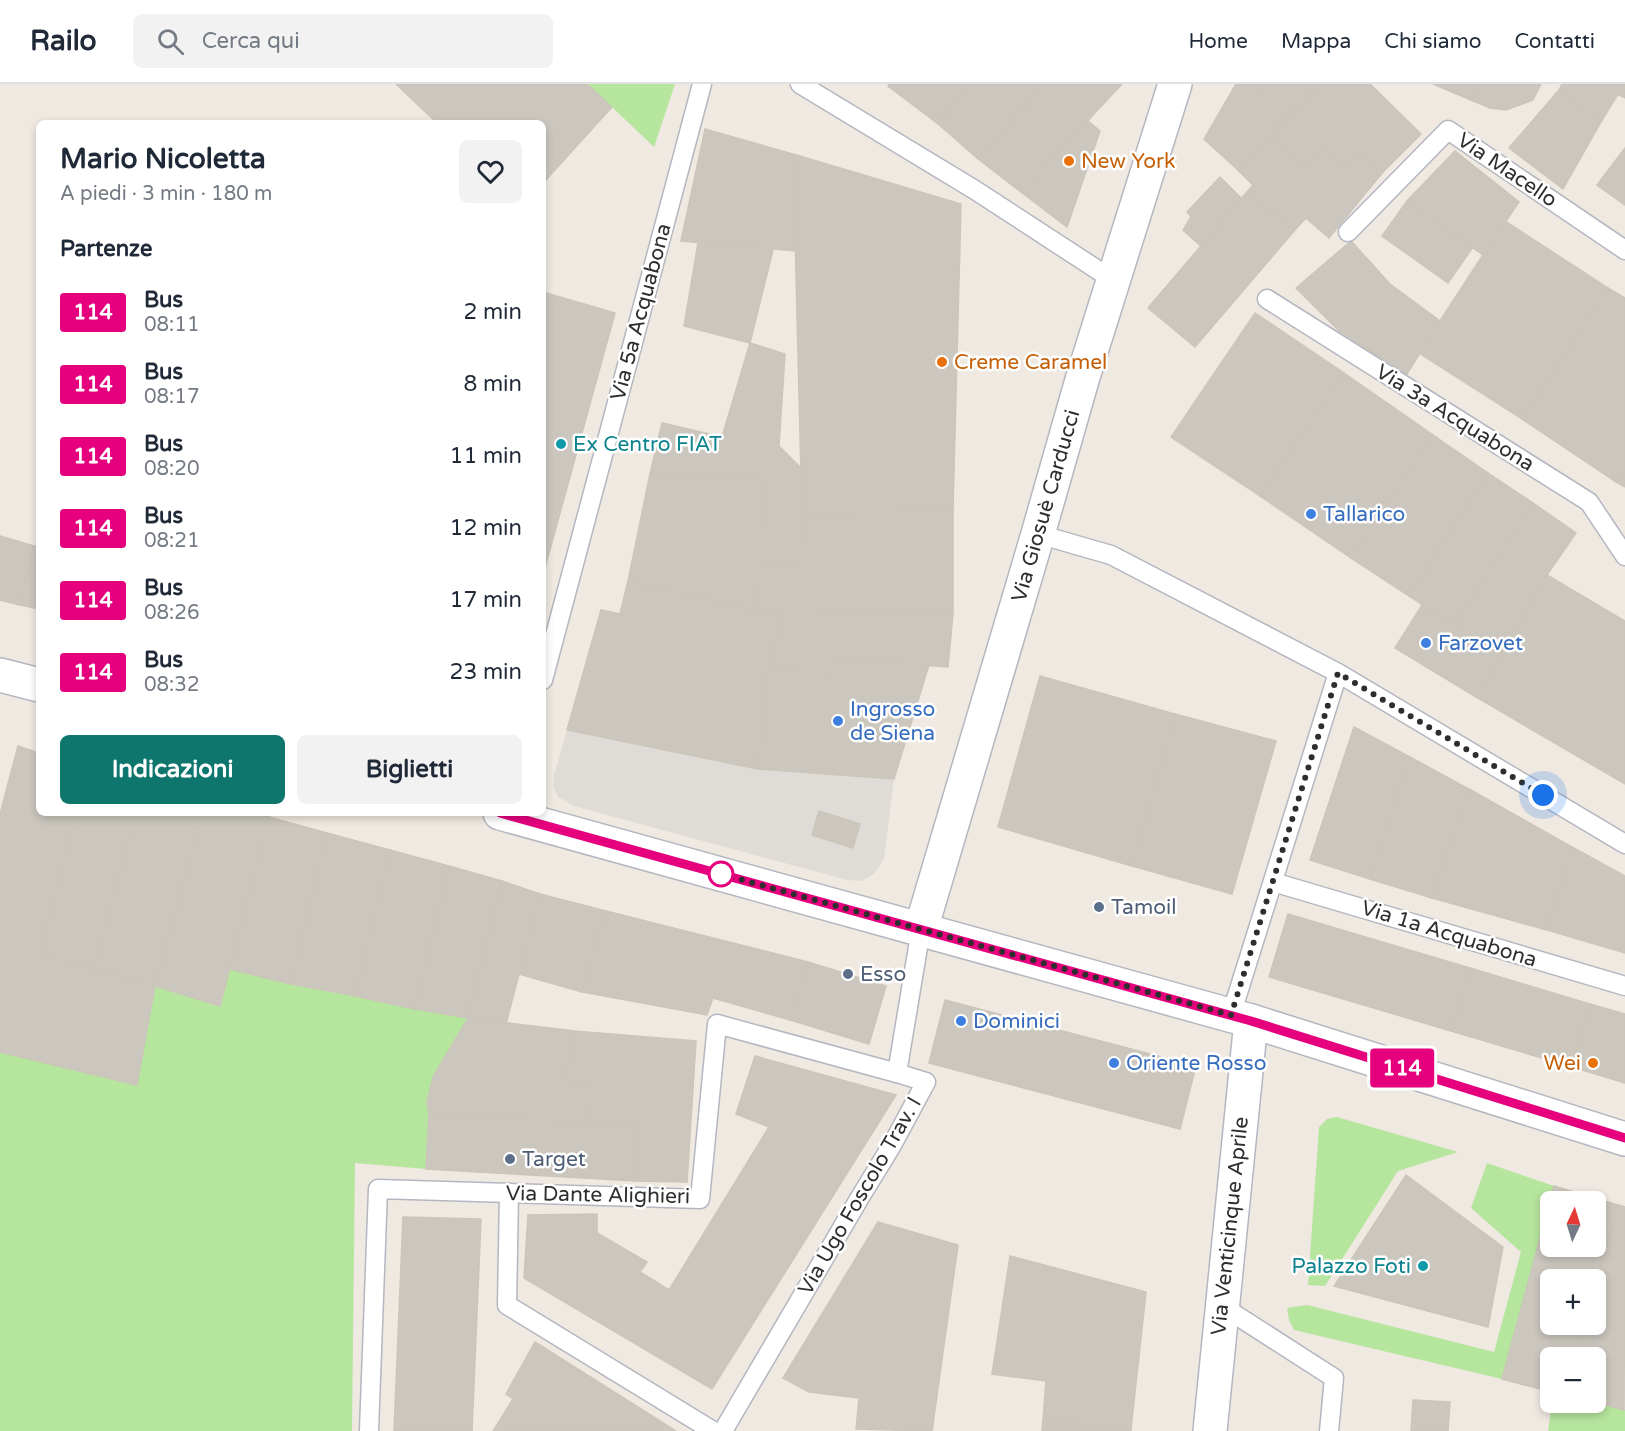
<!DOCTYPE html>
<html lang="it">
<head>
<meta charset="utf-8">
<style>
	body { margin:0; font-family:"Varela Round",sans-serif; background:#f2f2f3; color:#1f2937; height:100vh; display:flex; flex-direction:column; font-size:22px; white-space:nowrap }
	* { box-sizing:border-box; margin:0 }
	p { font-size:20px; color:#747a83 }
	.icon { flex:none; width:33px; height:33px; fill:none; stroke:currentColor; stroke-width:2; stroke-linecap:round; stroke-linejoin:round }
	.map { position:relative; flex:1; overflow:hidden }
	.details { position:absolute; left:36px; top:36px; width:510px; height:696px; display:flex; flex-direction:column; background:#fff; border-radius:9px; box-shadow:0 3px 9px #0003 }
	.details>* { flex:none }
	.badge { padding:0 12px; border-radius:4px; font-size:21px; line-height:39px }
	.needle { width:39px; rotate:4deg }
	.buttons { position:absolute; left:1540px; top:1107px; display:grid; gap:12px }
	.buttons a { display:grid; place-items:center; width:66px; height:66px; border-radius:9px; background:#fff; box-shadow:0 3px 9px #0003; font-size:30px }
	.you { position:absolute; width:30px; height:30px; margin:-15px; border:4px solid #fff; border-radius:50%; background:#1a73e8; box-shadow:0 0 0 9px #1a73e833 }
	.map>.badge { position:absolute; translate:-50% -50%; box-shadow:0 0 0 3px #fff }
	h2 { padding:0 24px; font-size:22px; line-height:54px }
	.round { display:grid; place-items:center; flex:none; width:63px; height:63px; border-radius:9px; background:#f2f2f3 }
	.headline { display:flex; align-items:center; justify-content:space-between; height:102px; padding:0 24px }
	h1 { font-size:28px; font-weight:700; line-height:45px }
	.button { display:flex; gap:12px; margin-top:auto; padding:12px 24px }
	.button a { flex:1; height:69px; border-radius:9px; background:#0f766e; color:#fff; font-size:24px; font-weight:700; line-height:69px; text-align:center }
	.button a+a { background:#f2f2f3; color:#1f2937 }
	ul { padding:0; list-style:none }
	li { display:flex; align-items:center; gap:18px; height:72px; padding:0 24px }
	li div { flex:1 }
	li b { display:block; font-size:22px }
	li em { font-style:normal }
	li .badge { min-width:66px; font-weight:700; text-align:center }
	header { display:flex; align-items:center; gap:36px; box-sizing:border-box; height:84px; padding:0 30px; background:#fff; border-bottom:2px solid #e0e1e3 }
	header strong { font-size:28px }
	nav { display:flex; gap:33px; margin-inline-start:auto; font-size:21px }
	.search { width:420px; height:54px; background:#f2f2f3; display:flex; align-items:center; gap:15px; box-sizing:border-box; padding:0 21px; border-radius:9px; color:#747a83; font-size:22px }
	.map>svg:first-child { display:block }
</style>
</head>
<body>
<header>
<strong>Railo</strong>
<div class="search"><svg class="icon" aria-label="search" viewBox="0 0 24 24"><circle cx="10" cy="10" r="6"/><path d="M15 15l6 6"/></svg>Cerca qui</div>
<nav><a>Home</a><a>Mappa</a><a>Chi siamo</a><a>Contatti</a></nav>
</header>
<div class="map">
<svg width="1625" height="1347" viewBox="0 0 1625 1347">
	<rect width="100%" height="100%" fill="#efe9e1"/>
	<g fill="#b6e59e">
		<path d="M 588,0 L 675,0 L 654,63 Z"/>
		<path d="M 230,885 L 291,900 L 468,934 L 433,993 L 427,1018 L 429,1030 L 426,1085 L 355,1079 L 352,1347 L 0,1347 L 0,968 L 137,1001 L 155,902 L 220,922 Z"/>
		<path d="M 1337,1033 L 1458,1068 L 1398,1087 L 1325,1202 L 1308,1201 L 1319,1043 L 1327,1035 Z"/>
		<path d="M 1487,1079 L 1554,1102 L 1502,1295 L 1294,1246 L 1289,1236 L 1287,1224 L 1307,1221 L 1494,1268 L 1521,1168 L 1471,1124 Z"/>
		<path d="M 1552,1319 L 1595,1319 L 1625,1326 L 1625,1347 L 1548,1347 Z"/>
	</g>
	<path fill="#dfdcd8" fill-rule="evenodd" d="M 567,646 L 894,695 L 884,775 L 874,790 L 862,797 L 847,796 L 574,722 L 558,713 L 553,702 L 554,691 ZM 820,728 L 860,740 L 853,764 Z"/>
	<g fill="#cbc7bf" stroke="#cbc5ba" stroke-width="1.5" fill-rule="evenodd">
		<path d="M 396,0 L 587,0 L 612,23 L 543,99 L 543,39 L 437,39 Z"/>
		<path d="M 889,0 L 975,0 L 937,39 L 888,2 Z"/>
		<path d="M 975,0 L 1046,0 L 977,74 L 937,39 Z"/>
		<path d="M 1046,0 L 1122,0 L 1021,108 L 977,74 Z"/>
		<path d="M 1236,0 L 1256,0 L 1288,32 L 1238,86 L 1204,55 Z"/>
		<path d="M 1256,0 L 1320,0 L 1288,32 Z"/>
		<path d="M 1320,0 L 1370,0 L 1421,50 L 1383,88 L 1361,66 L 1346,82 L 1326,63 L 1304,86 L 1269,52 Z"/>
		<path d="M 1433,0 L 1477,0 L 1471,16 Z"/>
		<path d="M 1477,0 L 1541,0 L 1533,16 L 1506,26 L 1490,24 L 1471,16 Z"/>
		<path d="M 1562,0 L 1625,0 L 1625,14 L 1618,10 L 1601,38 L 1559,6 Z"/>
		<path d="M 1559,6 L 1601,38 L 1563,105 L 1509,64 Z"/>
		<path d="M 1087,36 L 1100,47 L 1067,143 L 1021,108 Z"/>
		<path d="M 705,45 L 793,70 L 796,167 L 681,157 Z"/>
		<path d="M 1269,52 L 1304,86 L 1326,63 L 1346,82 L 1361,66 L 1383,88 L 1329,154 L 1306,134 L 1294,147 L 1247,108 L 1253,101 L 1238,86 Z"/>
		<path d="M 1625,64 L 1625,121 L 1597,101 Z"/>
		<path d="M 1455,67 L 1519,118 L 1483,171 L 1407,117 Z"/>
		<path d="M 793,70 L 961,120 L 953,426 L 802,430 Z"/>
		<path d="M 1220,93 L 1241,114 L 1201,162 L 1183,146 L 1191,133 L 1187,128 Z"/>
		<path d="M 1247,108 L 1294,147 L 1195,263 L 1148,224 Z"/>
		<path d="M 1407,117 L 1473,163 L 1448,199 L 1382,152 Z"/>
		<path d="M 1505,137 L 1608,204 L 1522,335 L 1419,269 Z"/>
		<path d="M 1351,157 L 1390,200 L 1440,237 L 1407,290 L 1339,247 L 1296,204 Z"/>
		<path d="M 698,159 L 773,166 L 750,259 L 684,242 Z"/>
		<path d="M 1608,204 L 1625,214 L 1625,385 L 1616,398 L 1522,335 Z"/>
		<path d="M 543,208 L 615,229 L 543,491 Z"/>
		<path d="M 1255,229 L 1344,289 L 1260,412 L 1171,353 Z"/>
		<path d="M 750,259 L 785,270 L 779,362 L 801,384 L 802,430 L 800,478 L 760,481 L 761,391 L 650,390 L 662,339 L 722,353 Z"/>
		<path d="M 1344,289 L 1433,351 L 1351,474 L 1260,412 Z"/>
		<path d="M 1433,351 L 1488,389 L 1409,512 L 1351,474 Z"/>
		<path d="M 1625,385 L 1625,403 L 1616,398 Z"/>
		<path d="M 1488,389 L 1533,419 L 1454,541 L 1409,512 Z"/>
		<path d="M 650,390 L 761,391 L 759,528 L 628,497 Z"/>
		<path d="M 1533,419 L 1576,449 L 1547,491 L 1500,570 L 1454,541 Z"/>
		<path d="M 953,426 L 953,530 L 782,532 L 759,528 L 760,481 L 800,478 L 802,430 Z"/>
		<path d="M 0,452 L 34,462 L 20,521 L 0,516 Z"/>
		<path d="M 34,462 L 39,463 L 39,525 L 20,521 Z"/>
		<path d="M 1547,491 L 1625,537 L 1625,700 L 1476,613 Z"/>
		<path d="M 628,497 L 782,532 L 768,586 L 758,685 L 567,646 L 601,526 L 620,530 Z"/>
		<path d="M 1422,521 L 1500,570 L 1476,613 L 1395,564 Z"/>
		<path d="M 953,530 L 948,583 L 833,575 L 832,589 L 768,586 L 782,532 Z"/>
		<path d="M 833,575 L 929,581 L 894,695 L 758,685 L 768,586 L 832,589 Z"/>
		<path d="M 1040,592 L 1175,630 L 1132,782 L 998,743 Z"/>
		<path d="M 1175,630 L 1276,657 L 1232,810 L 1132,782 Z"/>
		<path d="M 1354,643 L 1410,673 L 1370,795 L 1310,776 Z"/>
		<path d="M 18,662 L 39,669 L 39,729 L 77,729 L 39,870 L 155,902 L 137,1001 L 0,968 L 0,730 Z"/>
		<path d="M 1410,673 L 1469,705 L 1432,814 L 1370,795 Z"/>
		<path d="M 1469,705 L 1572,763 L 1547,846 L 1432,814 Z"/>
		<path d="M 819,727 L 860,740 L 853,764 L 812,751 Z"/>
		<path d="M 77,729 L 136,729 L 94,885 L 39,870 Z"/>
		<path d="M 136,729 L 203,729 L 155,902 L 94,885 Z"/>
		<path d="M 203,729 L 255,729 L 269,733 L 220,922 L 155,902 Z"/>
		<path d="M 269,733 L 327,749 L 291,900 L 230,885 Z"/>
		<path d="M 327,749 L 390,766 L 355,912 L 291,900 Z"/>
		<path d="M 1572,763 L 1625,792 L 1625,869 L 1547,846 Z"/>
		<path d="M 390,766 L 449,782 L 415,925 L 355,912 Z"/>
		<path d="M 449,782 L 502,797 L 468,934 L 415,925 Z"/>
		<path d="M 502,797 L 540,810 L 506,940 L 468,934 Z"/>
		<path d="M 540,810 L 606,827 L 582,908 L 519,890 Z"/>
		<path d="M 606,827 L 808,878 L 790,936 L 713,914 L 707,931 L 582,908 Z"/>
		<path d="M 1288,830 L 1470,884 L 1451,947 L 1269,893 Z"/>
		<path d="M 808,878 L 886,902 L 869,960 L 790,936 Z"/>
		<path d="M 1470,884 L 1590,920 L 1572,983 L 1451,947 Z"/>
		<path d="M 945,916 L 1196,982 L 1180,1045 L 929,979 Z"/>
		<path d="M 1590,920 L 1625,930 L 1625,999 L 1572,983 Z"/>
		<path d="M 468,934 L 574,947 L 565,999 L 593,1000 L 590,1039 L 429,1030 L 427,1018 L 433,993 Z"/>
		<path d="M 574,947 L 696,957 L 687,1098 L 635,1097 L 638,1041 L 590,1039 L 593,1000 L 565,999 Z"/>
		<path d="M 755,972 L 896,1011 L 712,1305 L 524,1194 L 528,1131 L 597,1130 L 597,1149 L 647,1178 L 640,1188 L 669,1206 L 769,1043 L 736,1030 Z"/>
		<path d="M 429,1030 L 638,1041 L 635,1097 L 426,1085 Z"/>
		<path d="M 1406,1091 L 1503,1163 L 1488,1243 L 1334,1202 Z"/>
		<path d="M 1554,1102 L 1618,1121 L 1596,1200 L 1596,1196 L 1551,1196 L 1551,1240 L 1585,1240 L 1576,1274 L 1551,1274 L 1551,1308 L 1502,1295 ZM 1551,1118 L 1596,1118 L 1596,1162 L 1551,1162 Z"/>
		<path d="M 1618,1121 L 1625,1123 L 1624,1326 L 1595,1318 L 1596,1274 L 1576,1274 L 1585,1240 L 1596,1240 L 1596,1200 Z"/>
		<path d="M 403,1133 L 481,1135 L 472,1347 L 394,1347 Z"/>
		<path d="M 878,1138 L 958,1161 L 932,1347 L 856,1345 L 859,1314 L 809,1308 L 783,1294 Z"/>
		<path d="M 1010,1172 L 1146,1208 L 1131,1345 L 1043,1336 L 1046,1297 L 992,1290 Z"/>
		<path d="M 535,1258 L 676,1347 L 493,1347 L 513,1315 L 506,1310 Z"/>
		<path d="M 1413,1316 L 1450,1318 L 1448,1347 L 1411,1347 Z"/>
		<path d="M 1043,1336 L 1131,1345 L 1131,1347 L 1042,1347 Z"/>
	</g>
	<g fill="none" stroke-linecap="round" stroke-linejoin="round">
		<defs>
			<g id="service">
				<path d="M 800,0 L 975,106 L 1113,196"/>
				<path d="M 1348,148 L 1448,46 L 1625,166"/>
				<path d="M 1267,215 L 1589,418 L 1625,472"/>
				<path d="M 1038,450 L 1111,471 L 1338,589 L 1625,760"/>
				<path d="M 543,596 L 702,0"/>
				<path d="M 1273,798 L 1625,902"/>
				<path d="M 1231,931 L 1338,589"/>
				<path d="M 509,1109 L 507,1221 L 713,1347"/>
				<path d="M 1222,1222 L 1334,1294 L 1329,1347"/>
				<path d="M 369,1347 L 378,1105 L 700,1115 L 717,940 L 897,989"/>
				<path d="M 723,1347 L 859,1115 L 892,1061 L 926,998 L 897,989 L 921,845"/>
			</g>
			<g id="minor">
				<path d="M 0,591 L 39,601"/>
				<path d="M 500,729 L 1251,937 L 1625,1055"/>
				<path d="M 921,845 L 1038,450 L 1082,296 L 1175,0"/>
				<path d="M 1210,1347 L 1251,937"/>
			</g>
		</defs>
		<use href="#service" stroke="#b4b7c1" stroke-width="21"/>
		<use href="#minor" stroke="#b4b7c1" stroke-width="36"/>
		<use href="#service" stroke="#fff" stroke-width="18"/>
		<use href="#minor" stroke="#fff" stroke-width="33"/>
	</g>
	<g fill="none" stroke-linecap="round" stroke-linejoin="round">
		<defs>
			<path id="line" d="M 500,729 L 1251,937 L 1625,1054"/>
		</defs>
		<use href="#line" stroke="#fff" stroke-width="14"/>
		<use href="#line" stroke="#e6007e" stroke-width="9"/>
		<path stroke="#2e2e2e" stroke-width="6" stroke-dasharray="0 10.8" d="M 721,790 L 1231,931 L 1338,589 L 1543,711"/>
	</g>
	<g fill="#e8710a" stroke="#fff" stroke-width="2">
		<circle cx="1069" cy="77" r="6"/>
		<circle cx="942" cy="278" r="6"/>
		<circle cx="1593" cy="979" r="6"/>
	</g>
	<g fill="#0f9aa8" stroke="#fff" stroke-width="2">
		<circle cx="561" cy="360" r="6"/>
		<circle cx="1423" cy="1182" r="6"/>
	</g>
	<g fill="#3f7fe0" stroke="#fff" stroke-width="2">
		<circle cx="1311" cy="430" r="6"/>
		<circle cx="1426" cy="559" r="6"/>
		<circle cx="838" cy="637" r="6"/>
		<circle cx="961" cy="937" r="6"/>
		<circle cx="1114" cy="979" r="6"/>
	</g>
	<circle fill="#fff" stroke="#e6007e" stroke-width="3" cx="721" cy="790" r="12"/>
	<g fill="#5c6f8a" stroke="#fff" stroke-width="2">
		<circle cx="1099" cy="823" r="6"/>
		<circle cx="848" cy="890" r="6"/>
		<circle cx="510" cy="1075" r="6"/>
	</g>
	<g text-anchor="middle" dominant-baseline="central" stroke-width="5" stroke-linejoin="round" paint-order="stroke">
		<g font-size="21" fill="#c56008" stroke="#fff" text-anchor="start">
			<text x="1081" y="77">New York</text>
			<text x="954" y="278">Creme Caramel</text>
			<text x="1581" y="979" text-anchor="end">Wei</text>
		</g>
		<g font-size="21" fill="#2e2e2e" stroke="#fff">
			<text transform="translate(1507 86) rotate(34)">Via Macello</text>
			<text transform="translate(641 228) rotate(-75)">Via 5a Acquabona</text>
			<text transform="translate(1455 334) rotate(32)">Via 3a Acquabona</text>
			<text transform="translate(1046 422) rotate(-74)">Via Giosuè Carducci</text>
			<text transform="translate(1449 850) rotate(17)">Via 1a Acquabona</text>
			<text transform="translate(598 1111) rotate(1)">Via Dante Alighieri</text>
			<text transform="translate(860 1112) rotate(-60)">Via Ugo Foscolo Trav. I</text>
			<text transform="translate(1230 1142) rotate(-84)">Via Venticinque Aprile</text>
		</g>
		<g font-size="21" fill="#0d838f" stroke="#fff" text-anchor="start">
			<text x="573" y="360">Ex Centro FIAT</text>
			<text x="1411" y="1182" text-anchor="end">Palazzo Foti</text>
		</g>
		<g font-size="21" fill="#366cbe" stroke="#fff" text-anchor="start">
			<text x="1323" y="430">Tallarico</text>
			<text x="1438" y="559">Farzovet</text>
			<text x="850" y="625">Ingrosso<tspan x="850" dy="24">de Siena</tspan></text>
			<text x="973" y="937">Dominici</text>
			<text x="1126" y="979">Oriente Rosso</text>
		</g>
		<g font-size="21" fill="#4e5e75" stroke="#fff" text-anchor="start">
			<text x="1111" y="823">Tamoil</text>
			<text x="860" y="890">Esso</text>
			<text x="522" y="1075">Target</text>
		</g>
	</g>
</svg>
<div class="buttons">
<a><svg class="needle" viewBox="-14 -14 28 28"><path d="M0-13l5 13h-10z" fill="#e53935"/><path d="M0 13l5-13h-10z" fill="#747a83"/></svg></a>
<a>+</a>
<a>−</a>
</div>
<div class="you" style="left:1543px;top:711px"></div>
<b class="badge" style="left:1402px;top:984px;background:#e6007e;color:#fff">114</b>
<section class="details">
<div class="headline"><div><h1>Mario Nicoletta</h1><p>A piedi · 3 min · 180 m</p></div><a class="round"><svg class="icon" aria-label="heart" viewBox="0 0 24 24"><path d="M12 20l-8-8c-3-5 5-10 8-4 3-6 11-1 8 4z"/></svg></a></div>
<h2>Partenze</h2>
<ul>
<li><span class="badge" style="background:#e6007e;color:#fff">114</span><div><b>Bus</b><p>08:11</p></div><em>2 min</em></li>
<li><span class="badge" style="background:#e6007e;color:#fff">114</span><div><b>Bus</b><p>08:17</p></div><em>8 min</em></li>
<li><span class="badge" style="background:#e6007e;color:#fff">114</span><div><b>Bus</b><p>08:20</p></div><em>11 min</em></li>
<li><span class="badge" style="background:#e6007e;color:#fff">114</span><div><b>Bus</b><p>08:21</p></div><em>12 min</em></li>
<li><span class="badge" style="background:#e6007e;color:#fff">114</span><div><b>Bus</b><p>08:26</p></div><em>17 min</em></li>
<li><span class="badge" style="background:#e6007e;color:#fff">114</span><div><b>Bus</b><p>08:32</p></div><em>23 min</em></li>
</ul>
<div class="button"><a>Indicazioni</a><a>Biglietti</a></div>
</section>
</div>
</body>
</html>
